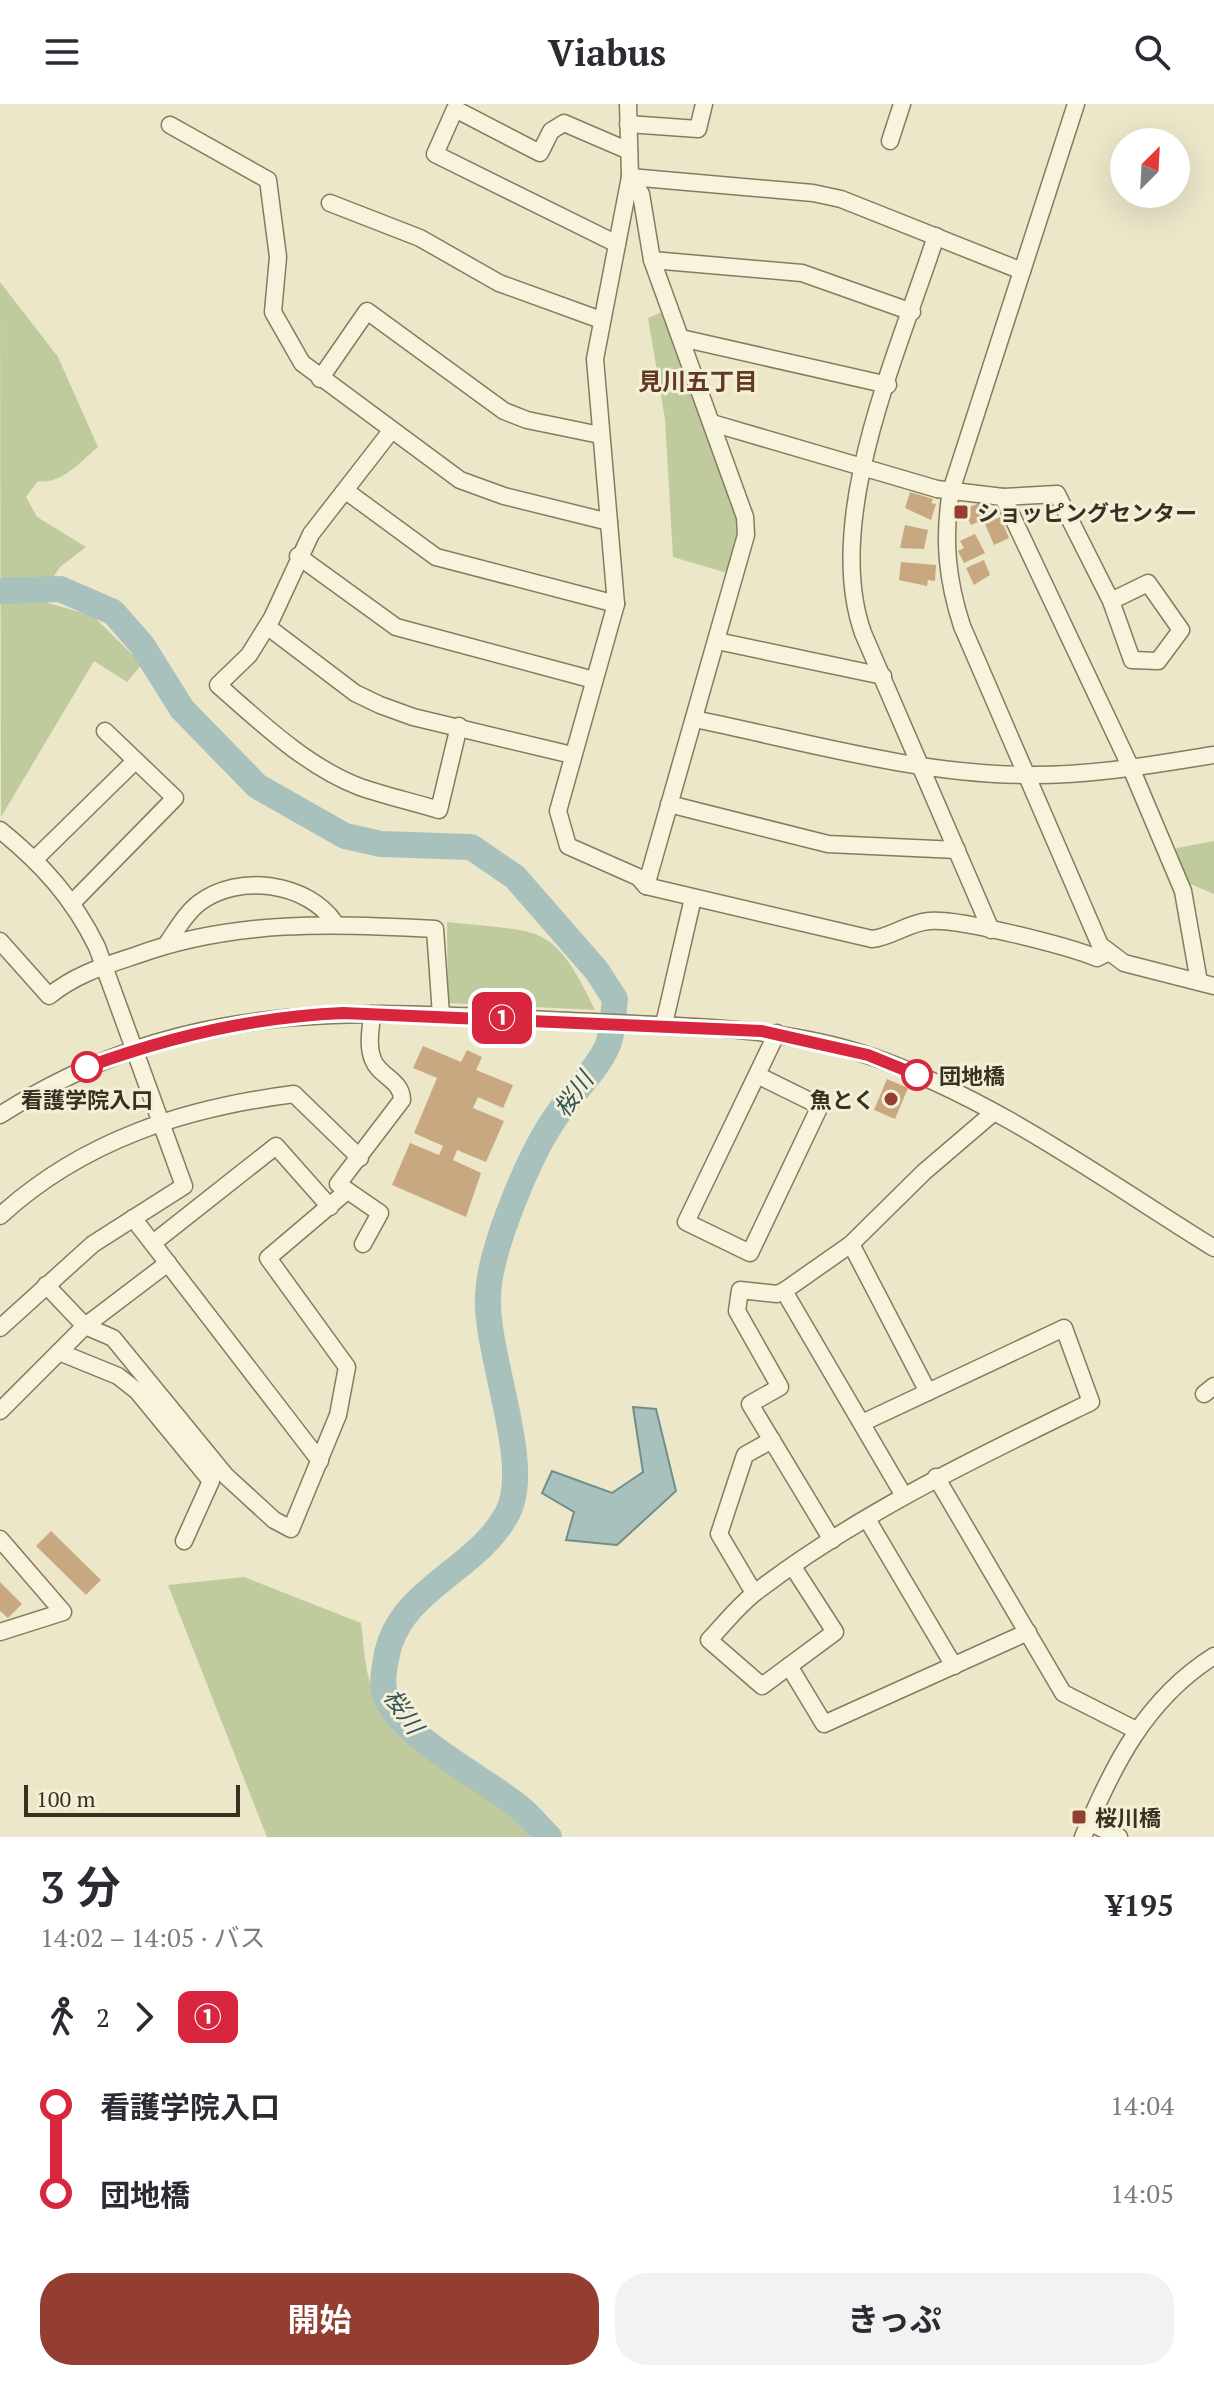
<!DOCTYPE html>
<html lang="ja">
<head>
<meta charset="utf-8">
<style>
	body { margin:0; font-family:"PT Serif","Noto Sans JP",serif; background:#f2f2f3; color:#2b2b33; height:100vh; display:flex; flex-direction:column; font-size:30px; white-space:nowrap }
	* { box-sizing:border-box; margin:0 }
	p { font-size:26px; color:#7c7c81 }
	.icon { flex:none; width:44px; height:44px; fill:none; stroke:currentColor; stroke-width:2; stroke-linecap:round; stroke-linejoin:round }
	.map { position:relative; height:1733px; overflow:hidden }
	.details { display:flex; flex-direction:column; background:#fff; flex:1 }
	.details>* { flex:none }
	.badge { padding:0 16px; border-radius:12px; font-size:28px; line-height:52px }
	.needle { width:52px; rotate:24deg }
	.fabs { position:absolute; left:1110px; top:24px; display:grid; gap:16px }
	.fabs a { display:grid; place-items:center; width:80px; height:80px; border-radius:50%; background:#fff; box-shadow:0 8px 32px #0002; font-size:40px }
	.scale { position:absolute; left:24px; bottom:20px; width:216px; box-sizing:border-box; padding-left:8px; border:4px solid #393021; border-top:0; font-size:22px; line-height:28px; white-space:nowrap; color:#393021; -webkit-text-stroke:6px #f4f0d8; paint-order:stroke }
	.map>.badge { position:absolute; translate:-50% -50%; box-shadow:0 0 0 4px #fff }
	.legs { display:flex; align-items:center; gap:12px; height:88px; padding:0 40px; font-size:26px }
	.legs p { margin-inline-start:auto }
	.headline { display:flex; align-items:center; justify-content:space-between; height:136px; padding:0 40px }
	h1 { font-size:44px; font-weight:700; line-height:60px }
	.button { display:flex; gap:16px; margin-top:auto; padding:16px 40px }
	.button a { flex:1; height:92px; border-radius:32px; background:#943e32; color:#fff; font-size:32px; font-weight:700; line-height:92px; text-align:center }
	.button a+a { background:#f2f2f3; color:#2b2b33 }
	ul { padding:0 40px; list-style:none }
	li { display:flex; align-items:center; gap:28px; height:88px; font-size:30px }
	li i { display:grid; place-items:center; width:12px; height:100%; margin:0 10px; background:currentColor }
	li i::after { content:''; width:20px; height:20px; margin:-10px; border:6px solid; border-radius:50%; background:#fff }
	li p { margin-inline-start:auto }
	li:first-child i { background:linear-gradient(#0000 50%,currentColor 0) }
	li:last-child i { background:linear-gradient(currentColor 50%,#0000 0) }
	header { display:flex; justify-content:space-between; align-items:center; height:104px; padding:0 40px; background:#fff; font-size:36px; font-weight:700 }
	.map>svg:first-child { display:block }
</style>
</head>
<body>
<header><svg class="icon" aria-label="menu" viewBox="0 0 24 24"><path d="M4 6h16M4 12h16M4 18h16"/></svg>Viabus<svg class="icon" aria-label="search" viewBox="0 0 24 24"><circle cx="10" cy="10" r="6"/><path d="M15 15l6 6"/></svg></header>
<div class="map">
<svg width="1214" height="1733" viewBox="0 0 1214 1733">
	<rect width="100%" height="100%" fill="#ece7c9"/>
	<g fill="#bfca9d">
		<path d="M 0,178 L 58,253 L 98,343 C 81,357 61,381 38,377 L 26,393 L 37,413 L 86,443 L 60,463 L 38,496 L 93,512 L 142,560 L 127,578 L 94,557 L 1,713 Z"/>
		<path d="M 662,208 L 737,411 L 737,429 L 727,469 L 673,453 L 665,315 L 648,214 Z"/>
		<path d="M 1214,737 L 1214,790 L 1188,779 L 1174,750 L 1177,744 Z"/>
		<path d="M 447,818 C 540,829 552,815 595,906 L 448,899 Z"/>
		<path d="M 244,1473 L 361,1519 C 364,1539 364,1567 373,1585 C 407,1651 487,1682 537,1733 L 267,1733 L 168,1481 Z"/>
	</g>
	<path fill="#a9c1bd" stroke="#708f8c" stroke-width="2" d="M 633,1303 L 656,1305 L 676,1387 L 617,1441 L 566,1436 L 574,1408 L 542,1389 L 552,1367 L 612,1389 L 643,1368 Z"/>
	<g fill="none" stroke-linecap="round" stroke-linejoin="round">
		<path stroke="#a9c1bd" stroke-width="26" d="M 0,487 L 60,485 L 113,508 L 142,541 L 182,605 L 257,682 L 345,732 L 381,740 L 471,743 L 515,773 L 597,867 L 615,895 C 613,910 613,930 607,943 C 596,967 572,989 557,1011 C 530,1049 490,1144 488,1191 C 485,1252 534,1361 507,1410 C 476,1468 397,1485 386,1555 C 384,1565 382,1576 384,1586 C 393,1630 485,1674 519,1703 C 530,1712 539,1723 549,1733"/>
	</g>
	<g fill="#c8a881">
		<path d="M 910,388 L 933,395 L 931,399 L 936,400 L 931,416 L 905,404 Z"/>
		<path d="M 979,399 L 981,402 L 988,399 L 993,411 L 971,421 L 963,406 Z"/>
		<path d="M 1000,413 L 1009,434 L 994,441 L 985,420 Z"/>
		<path d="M 905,421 L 928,426 L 924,445 L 900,444 Z"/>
		<path d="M 975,430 L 985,449 L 964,459 L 958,447 L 964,444 L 960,437 Z"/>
		<path d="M 984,456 L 990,471 L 974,481 L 966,464 Z"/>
		<path d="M 901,458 L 936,461 L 935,477 L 928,476 L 927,482 L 899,476 Z"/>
		<path d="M 423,942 L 461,958 L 467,946 L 482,953 L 476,966 L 513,981 L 503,1004 L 478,993 L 473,1004 L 504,1017 L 486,1058 L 457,1046 L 453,1056 L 481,1069 L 466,1113 L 392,1081 L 410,1039 L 439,1051 L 443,1042 L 414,1029 L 437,974 L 413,964 Z"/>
		<path d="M 887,975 L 908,984 L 895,1015 L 874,1006 Z"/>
		<path d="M 51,1427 L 101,1476 L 86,1491 L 36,1442 Z"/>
		<path d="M 0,1478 L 22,1500 L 8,1514 L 0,1507 Z"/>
	</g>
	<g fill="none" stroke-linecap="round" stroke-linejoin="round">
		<defs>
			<g id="minor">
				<path d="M 628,0 L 630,73 L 595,255 L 616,500 L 558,707 L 568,742 L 638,773 L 646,782 L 872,835 C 892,833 907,819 929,817 C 959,814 1067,842 1097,854 L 1107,849"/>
				<path d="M 1076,0 L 951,387 C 943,435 947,476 962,522 L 1100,841 L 1124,859 L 1214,882"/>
				<path d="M 628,20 L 698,25 L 704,0"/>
				<path d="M 170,21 L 268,76 L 278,153 L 273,208 L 302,259 L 460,376 L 504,392 L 609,418"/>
				<path d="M 890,37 L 902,0"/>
				<path d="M 630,73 L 641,90 L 652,156 L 745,413 L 746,431 L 646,782"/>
				<path d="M 630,73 L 813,89 L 841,95 L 1022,167"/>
				<path d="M 330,99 L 420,134 L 499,179 L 601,216"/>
				<path d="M 936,132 C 900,244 822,414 863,529 L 991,826"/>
				<path d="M 617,140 L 435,50 L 455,5 L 540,49 L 551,27 L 564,19 L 629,47"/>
				<path d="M 652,156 L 802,169 L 912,208"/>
				<path d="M 681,234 L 888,281"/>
				<path d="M 320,275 L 367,207 L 504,307 L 527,316 L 600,331"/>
				<path d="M 712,319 L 937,385 L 1003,393 L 1057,390 L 1111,497 L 1132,556 L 1158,557 L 1181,526 L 1148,479 L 1111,497"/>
				<path d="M 391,327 L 311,430 L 272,514 L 249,551 L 218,581 C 260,618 307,663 360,683 C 386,692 413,698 439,706 L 459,622"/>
				<path d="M 346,387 L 436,453 L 616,500"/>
				<path d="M 1003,393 L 1131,664 L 1183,787 L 1199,878"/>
				<path d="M 298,452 L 396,523 L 594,576"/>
				<path d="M 268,523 L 355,589 L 380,601 L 413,613 L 572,651"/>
				<path d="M 717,537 L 883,572"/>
				<path d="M 694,615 C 803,637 914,670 1026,671 C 1089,672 1152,661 1214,651"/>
				<path d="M 669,700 L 828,740 L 957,746"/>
				<path d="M 0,726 C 42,760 73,794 97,843 L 184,1082 L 93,1140 L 0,1224"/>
				<path d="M 35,755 L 135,657"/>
				<path d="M 73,798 L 175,694 L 105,627"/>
				<path d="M 0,837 L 49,892 C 76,870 104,862 137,851 C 233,816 335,819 435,825 L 441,911"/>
				<path d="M 168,838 C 177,825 186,809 199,799 C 238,769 307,778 335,819"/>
				<path d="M 664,920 L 693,794"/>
				<path d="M 757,971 L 820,1002 L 750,1149 L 686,1118 L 777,929"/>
				<path d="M 0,1011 C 197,885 374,909 595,918 C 687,923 781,922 870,952 C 993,994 1104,1076 1214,1144"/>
				<path d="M 0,1112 C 83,1036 185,1004 294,990 L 360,1054"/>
				<path d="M 133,1114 L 320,1357"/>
				<path d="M 153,1139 L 276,1042 L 330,1103"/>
				<path d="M 363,1140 L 380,1109 L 338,1080 L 402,996 C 402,976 380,973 373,956 C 367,941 371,925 372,910"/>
				<path d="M 851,1140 L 928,1288"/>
				<path d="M 46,1181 L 85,1222 L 113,1234 L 226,1372 L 274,1416 L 291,1425 L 338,1311 L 347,1263 L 268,1154 L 347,1087"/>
				<path d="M 784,1187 L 904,1392"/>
				<path d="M 59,1248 L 118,1272 L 137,1287 L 211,1377 L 184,1437"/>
				<path d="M 1204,1290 L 1214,1282"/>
				<path d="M 0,1307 L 85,1222 L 168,1159"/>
				<path d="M 936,1373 L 1063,1589 L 1136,1626"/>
				<path d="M 867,1415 L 954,1562"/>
				<path d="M 0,1435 L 63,1508 L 0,1528"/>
				<path d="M 832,1436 L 750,1300 L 780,1283 L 737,1207 L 740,1186 L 777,1190 L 784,1187 L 851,1140 L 924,1068 L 993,1009"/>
				<path d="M 793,1463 L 835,1528 L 762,1582 L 709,1536 C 724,1520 739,1501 756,1488 C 859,1409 976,1354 1091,1298 L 1064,1224 L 862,1319"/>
				<path d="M 754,1489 L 719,1430 L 745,1351 L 772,1336"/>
				<path d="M 789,1562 L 824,1620 L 1028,1528"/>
				<path d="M 1089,1718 L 1119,1733"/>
				<path d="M 1083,1733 C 1113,1661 1146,1595 1214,1552"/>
			</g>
		</defs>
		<use href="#minor" stroke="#887a5e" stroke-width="19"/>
		<use href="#minor" stroke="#f7f3dc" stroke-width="16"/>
	</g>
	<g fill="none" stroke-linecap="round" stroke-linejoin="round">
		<defs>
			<path id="line-1" d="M 87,963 C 171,932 253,913 343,909 L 762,927 L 868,951 L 917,971"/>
		</defs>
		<use href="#line-1" stroke="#fff" stroke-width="18"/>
		<use href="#line-1" stroke="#d7263d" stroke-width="12"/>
	</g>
	<g fill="#943e32" stroke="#f4f0d8" stroke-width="3">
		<rect x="953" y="400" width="16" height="16" rx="4"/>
		<circle cx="891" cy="995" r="8"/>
		<rect x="1071" y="1705" width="16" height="16" rx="4"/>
	</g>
	<g fill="#fff" stroke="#d7263d" stroke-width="4">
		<circle cx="87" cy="963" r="14"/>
		<circle cx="917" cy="971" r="14"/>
	</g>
	<g text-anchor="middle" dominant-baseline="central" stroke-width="6" stroke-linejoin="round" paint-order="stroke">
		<g font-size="22" font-weight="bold" fill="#393021" stroke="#f4f0d8" text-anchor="start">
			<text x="977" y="408">ショッピングセンター</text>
			<text x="875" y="995" text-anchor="end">魚とく</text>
			<text x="1095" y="1713">桜川橋</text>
		</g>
		<g font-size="22" font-weight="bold" fill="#393021" stroke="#f4f0d8" text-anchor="start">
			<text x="939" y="971">団地橋</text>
			<text x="87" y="995" text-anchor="middle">看護学院入口</text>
		</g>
		<g font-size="24" font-weight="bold" fill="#643923" stroke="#f4f0d8">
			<text x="698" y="277">見川五丁目</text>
		</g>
		<g font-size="24" font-style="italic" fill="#315558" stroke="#f4f0d8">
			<text transform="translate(573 990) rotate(-54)">桜川</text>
			<text transform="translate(404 1607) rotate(55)">桜川</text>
		</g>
	</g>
</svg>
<div class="fabs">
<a><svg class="needle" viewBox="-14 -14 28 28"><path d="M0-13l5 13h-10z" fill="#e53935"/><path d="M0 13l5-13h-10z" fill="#7c7c81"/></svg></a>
</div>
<div class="scale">100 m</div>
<b class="badge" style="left:502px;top:914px;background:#d7263d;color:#fff">①</b>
</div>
<section class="details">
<div class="headline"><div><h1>3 分</h1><p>14:02 – 14:05 · バス</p></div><b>¥195</b></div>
<div class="legs"><svg class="icon" aria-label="walk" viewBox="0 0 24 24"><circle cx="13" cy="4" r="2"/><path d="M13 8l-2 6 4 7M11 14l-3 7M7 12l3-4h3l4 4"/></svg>2<svg class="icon" aria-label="forward" viewBox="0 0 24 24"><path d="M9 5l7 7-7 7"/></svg><b class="badge" style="background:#d7263d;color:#fff">①</b></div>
<ul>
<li><i style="color:#d7263d"></i><b>看護学院入口</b><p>14:04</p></li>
<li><i style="color:#d7263d"></i><b>団地橋</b><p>14:05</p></li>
</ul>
<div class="button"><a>開始</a><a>きっぷ</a></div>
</section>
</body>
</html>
